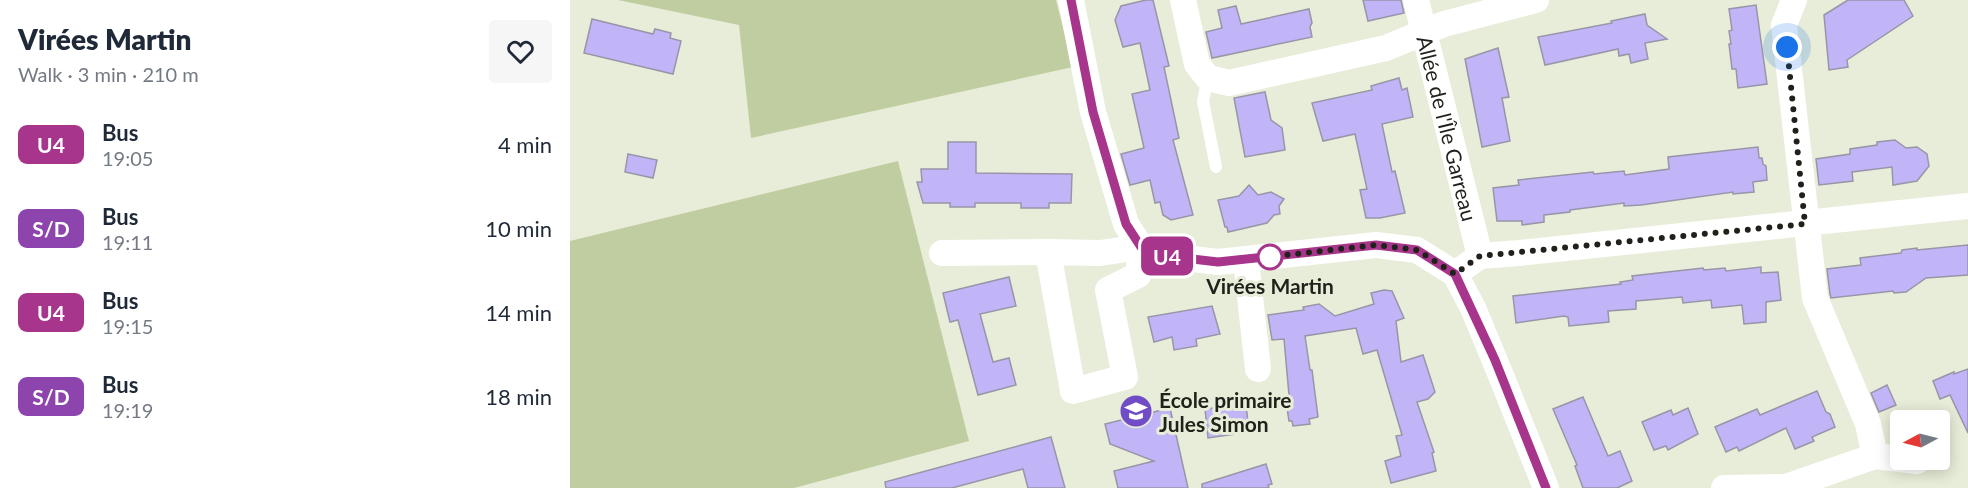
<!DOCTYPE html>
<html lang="en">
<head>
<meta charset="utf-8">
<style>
	body { margin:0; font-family:Lato,sans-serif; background:#f6f6f7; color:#1f2937; height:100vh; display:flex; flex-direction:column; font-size:22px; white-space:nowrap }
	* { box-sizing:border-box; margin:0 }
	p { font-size:20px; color:#747a83 }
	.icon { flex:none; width:33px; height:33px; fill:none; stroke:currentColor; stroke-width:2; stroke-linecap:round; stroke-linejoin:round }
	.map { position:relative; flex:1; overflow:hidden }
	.sheet { display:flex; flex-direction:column; background:#fff; width:570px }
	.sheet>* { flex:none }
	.badge { padding:0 12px; border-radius:9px; font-size:21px; line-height:39px }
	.needle { width:39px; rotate:263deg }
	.fabs { position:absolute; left:1320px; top:410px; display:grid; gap:12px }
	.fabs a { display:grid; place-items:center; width:60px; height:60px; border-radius:6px; background:#fff; box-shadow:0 3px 15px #0003; font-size:30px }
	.you { position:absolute; width:30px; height:30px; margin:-15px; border:4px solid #fff; border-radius:50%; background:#1a73e8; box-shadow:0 0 0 9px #1a73e833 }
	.map>.badge { position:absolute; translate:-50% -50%; box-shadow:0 0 0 3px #fff }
	.round { display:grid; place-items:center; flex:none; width:63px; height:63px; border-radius:6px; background:#f6f6f7 }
	.head { display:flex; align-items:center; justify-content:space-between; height:102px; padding:0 18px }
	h1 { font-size:28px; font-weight:800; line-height:45px }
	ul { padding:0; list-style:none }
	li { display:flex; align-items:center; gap:18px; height:84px; padding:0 18px }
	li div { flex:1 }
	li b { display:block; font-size:22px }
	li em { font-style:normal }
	li .badge { min-width:66px; font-weight:700; text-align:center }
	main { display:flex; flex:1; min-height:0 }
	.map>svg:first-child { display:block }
</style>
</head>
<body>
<main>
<section class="sheet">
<div class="head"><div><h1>Virées Martin</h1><p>Walk · 3 min · 210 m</p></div><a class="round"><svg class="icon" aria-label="heart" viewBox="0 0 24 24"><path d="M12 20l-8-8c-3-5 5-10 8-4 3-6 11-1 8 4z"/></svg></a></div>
<ul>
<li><span class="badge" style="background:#a7358b;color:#fff">U4</span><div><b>Bus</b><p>19:05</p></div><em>4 min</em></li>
<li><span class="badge" style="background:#8e44ad;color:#fff">S/D</span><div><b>Bus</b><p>19:11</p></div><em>10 min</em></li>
<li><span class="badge" style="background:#a7358b;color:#fff">U4</span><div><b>Bus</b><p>19:15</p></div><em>14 min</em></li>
<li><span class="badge" style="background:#8e44ad;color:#fff">S/D</span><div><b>Bus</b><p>19:19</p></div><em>18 min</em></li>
</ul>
</section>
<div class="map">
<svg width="1398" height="488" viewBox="0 0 1398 488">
	<rect width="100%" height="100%" fill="#e7edd8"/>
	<g fill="#c0cda0">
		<path d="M 48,0 L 486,0 L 503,67 L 181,138 L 169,25 Z"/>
		<path d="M 328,161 L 399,441 L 224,488 L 0,488 L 0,241 Z"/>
	</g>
	<g fill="#c1b5f8" stroke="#9895a8" stroke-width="1.5">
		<path d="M 576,0 L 583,0 L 599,66 L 594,67 L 609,138 L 603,140 L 623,215 L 601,220 L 593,215 L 590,202 L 585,203 L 580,180 L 560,185 L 551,154 L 574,148 L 562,94 L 580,90 L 570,43 L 553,47 L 545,20 L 551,6 Z"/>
		<path d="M 793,0 L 831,0 L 834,13 L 798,21 Z"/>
		<path d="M 1278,0 L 1334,0 L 1343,16 L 1277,60 L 1278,67 L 1259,70 L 1254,15 Z"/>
		<path d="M 1186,5 L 1197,84 L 1168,88 L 1166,69 L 1162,69 L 1159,44 L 1161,44 L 1159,31 L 1162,30 L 1159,9 Z"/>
		<path d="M 666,6 L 671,24 L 739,9 L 742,23 L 740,27 L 742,37 L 642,58 L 636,32 L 652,28 L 648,10 Z"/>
		<path d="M 1075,14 L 1077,25 L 1097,39 L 1075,43 L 1078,59 L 1061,63 L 1059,54 L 1049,56 L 1048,49 L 975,65 L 968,37 L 1042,23 L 1041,21 Z"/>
		<path d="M 22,19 L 83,34 L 85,29 L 101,33 L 100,38 L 111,41 L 103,74 L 14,53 Z"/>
		<path d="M 928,48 L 939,97 L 932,98 L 940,141 L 912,147 L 895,59 Z"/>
		<path d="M 829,78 L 832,90 L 837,88 L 843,117 L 812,124 L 822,172 L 825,171 L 835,213 L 810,218 L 796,218 L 790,190 L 797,189 L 785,134 L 753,141 L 742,103 L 802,90 L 801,86 Z"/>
		<path d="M 695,92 L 701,120 L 712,128 L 715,150 L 675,157 L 664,98 Z"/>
		<path d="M 1325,140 L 1336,148 L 1347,147 L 1357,154 L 1359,166 L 1347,181 L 1323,185 L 1322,167 L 1282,172 L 1283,181 L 1249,185 L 1246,159 L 1280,154 L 1280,149 L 1307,145 L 1307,142 Z"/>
		<path d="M 378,142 L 406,142 L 406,173 L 502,174 L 501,203 L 479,203 L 479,208 L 451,208 L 451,203 L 405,203 L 405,207 L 380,207 L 380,203 L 353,203 L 347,182 L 352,182 L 351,169 L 378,169 Z"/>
		<path d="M 1188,147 L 1189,158 L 1192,158 L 1193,164 L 1196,166 L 1197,180 L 1183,182 L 1184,192 L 1163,194 L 1163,192 L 1071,205 L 1054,206 L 1054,203 L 1000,210 L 1000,212 L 974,215 L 974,222 L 952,225 L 952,221 L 927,221 L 923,188 L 949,185 L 948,180 L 1023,172 L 1024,174 L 1054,171 L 1055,175 L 1099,169 L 1098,157 Z"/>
		<path d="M 58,154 L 87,160 L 83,178 L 55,172 Z"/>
		<path d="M 679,185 L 688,195 L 701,192 L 714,199 L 709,206 L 710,214 L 704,215 L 697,223 L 658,232 L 657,227 L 655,227 L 648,200 L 669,196 Z"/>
		<path d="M 1398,245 L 1398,275 L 1356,278 L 1336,292 L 1324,293 L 1323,291 L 1261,298 L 1260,294 L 1257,269 L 1291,265 L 1290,258 L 1331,253 L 1332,250 L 1347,248 L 1347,250 Z"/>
		<path d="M 1191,267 L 1191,273 L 1208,272 L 1211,300 L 1196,302 L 1196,322 L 1174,324 L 1172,305 L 1142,308 L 1141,300 L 1113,303 L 1112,297 L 1066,301 L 1066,309 L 1038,311 L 1039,322 L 999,326 L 998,317 L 994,316 L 946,323 L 943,296 L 1051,284 L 1050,282 L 1063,280 L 1062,276 L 1133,268 L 1134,270 L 1155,268 L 1156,271 Z"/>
		<path d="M 439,277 L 446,306 L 410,314 L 423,362 L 439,358 L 446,385 L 408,395 L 388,320 L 380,322 L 373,293 Z"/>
		<path d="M 814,290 L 822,291 L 834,318 L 826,321 L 831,362 L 853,355 L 865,392 L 858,399 L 847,402 L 864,452 L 862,453 L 866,471 L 821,483 L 815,461 L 831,456 L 826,436 L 832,435 L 807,350 L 793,354 L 786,328 L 735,336 L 740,370 L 742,370 L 748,417 L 739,419 L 740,424 L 723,426 L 722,421 L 719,421 L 716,401 L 719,395 L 714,339 L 702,340 L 698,315 L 734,310 L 733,307 L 749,304 L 765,316 L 804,304 L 801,293 Z"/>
		<path d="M 642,306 L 650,334 L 626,339 L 627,346 L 604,350 L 602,337 L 584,342 L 578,317 Z"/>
		<path d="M 1398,369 L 1398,433 L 1380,395 L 1370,399 L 1363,381 L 1384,372 L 1384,374 Z"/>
		<path d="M 1317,385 L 1326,405 L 1309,412 L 1301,393 Z"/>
		<path d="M 1247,391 L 1256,412 L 1260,414 L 1265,427 L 1242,437 L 1244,441 L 1225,449 L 1216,428 L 1169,451 L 1167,447 L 1156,452 L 1145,427 L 1187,409 L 1190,415 Z"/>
		<path d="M 1013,397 L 1038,456 L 1050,451 L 1062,481 L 1047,488 L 1013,488 L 1005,466 L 1007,465 L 983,409 Z"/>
		<path d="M 676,404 L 679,432 L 638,438 L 635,409 Z"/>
		<path d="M 600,408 L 618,488 L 548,488 L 544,471 L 584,461 L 540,444 L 535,424 Z"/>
		<path d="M 1118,408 L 1128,434 L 1098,450 L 1096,446 L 1084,450 L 1072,422 L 1101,410 L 1103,415 Z"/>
		<path d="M 481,437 L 495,488 L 458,488 L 453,469 L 382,488 L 316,488 L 315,482 Z"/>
		<path d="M 696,464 L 702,484 L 698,485 L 699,488 L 632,488 L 632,484 Z"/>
	</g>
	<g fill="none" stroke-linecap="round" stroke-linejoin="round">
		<path stroke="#fff" stroke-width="12" d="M 638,78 L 633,101 L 646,167"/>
		<g stroke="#fff" stroke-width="26">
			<path d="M 501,0 L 523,112 L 556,224 L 571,247 L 597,256 L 648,262 L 806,245 L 847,250 L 885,274 L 903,308 L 932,378 L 976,488"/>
			<path d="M 613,0 L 627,64 L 638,78 L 659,83 L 816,48 L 874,24 L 966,0"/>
			<path id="s1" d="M 846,0 L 910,256"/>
			<path d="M 571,247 L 568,275 L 538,290 L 555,377 L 503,391 L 478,252 L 530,253 Z"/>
			<path d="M 372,253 L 478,252"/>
			<path d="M 676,260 L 688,369"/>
			<path d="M 885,274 L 910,256 L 949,253 L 1398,206"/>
			<path d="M 1305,456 L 1347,461"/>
			<path d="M 1154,488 L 1216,487 L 1305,456 L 1298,424 L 1245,298 L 1214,25 L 1224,0"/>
		</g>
	</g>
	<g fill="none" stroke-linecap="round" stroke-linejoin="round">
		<defs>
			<path id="line" d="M 501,0 L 523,112 L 556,224 L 571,247 L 597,256 L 648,262 L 806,245 L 847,250 L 885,274 L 925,360 L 976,488"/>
		</defs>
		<use href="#line" stroke="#fff" stroke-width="14"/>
		<use href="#line" stroke="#a7358b" stroke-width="9"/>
		<path stroke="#1f211a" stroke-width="6" stroke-dasharray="0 10.8" d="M 700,257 L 698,257 L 806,245 L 847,250 L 885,274 L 910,256 L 1235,224 L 1217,47"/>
	</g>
	<defs>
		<symbol id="school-disc" viewBox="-11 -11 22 22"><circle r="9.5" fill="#704dc6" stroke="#e7edd8"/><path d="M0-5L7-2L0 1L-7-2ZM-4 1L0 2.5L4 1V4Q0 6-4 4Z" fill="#fff"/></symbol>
	</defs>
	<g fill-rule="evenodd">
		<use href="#school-disc" x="547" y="392" width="38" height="38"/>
	</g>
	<circle fill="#fff" stroke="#a7358b" stroke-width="3" cx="700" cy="257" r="12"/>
	<g text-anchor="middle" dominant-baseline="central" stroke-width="6" stroke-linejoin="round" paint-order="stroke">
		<g font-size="21" fill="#1f211a" stroke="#e7edd8">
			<text stroke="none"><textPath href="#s1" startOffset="132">Allée de l'Île Garreau</textPath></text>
		</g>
		<g font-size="21" font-weight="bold" fill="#1f211a" stroke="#e7edd8">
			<text x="700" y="285">Virées Martin</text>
		</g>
		<g font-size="21" font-weight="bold" fill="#1f211a" stroke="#e7edd8" text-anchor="start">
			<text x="589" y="399">École primaire<tspan x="589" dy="24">Jules Simon</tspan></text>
		</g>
	</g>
</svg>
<div class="fabs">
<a><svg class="needle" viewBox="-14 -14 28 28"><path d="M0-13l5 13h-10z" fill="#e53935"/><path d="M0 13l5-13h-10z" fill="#747a83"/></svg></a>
</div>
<div class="you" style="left:1217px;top:47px"></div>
<b class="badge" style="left:597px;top:256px;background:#a7358b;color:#fff">U4</b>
</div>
</main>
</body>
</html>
